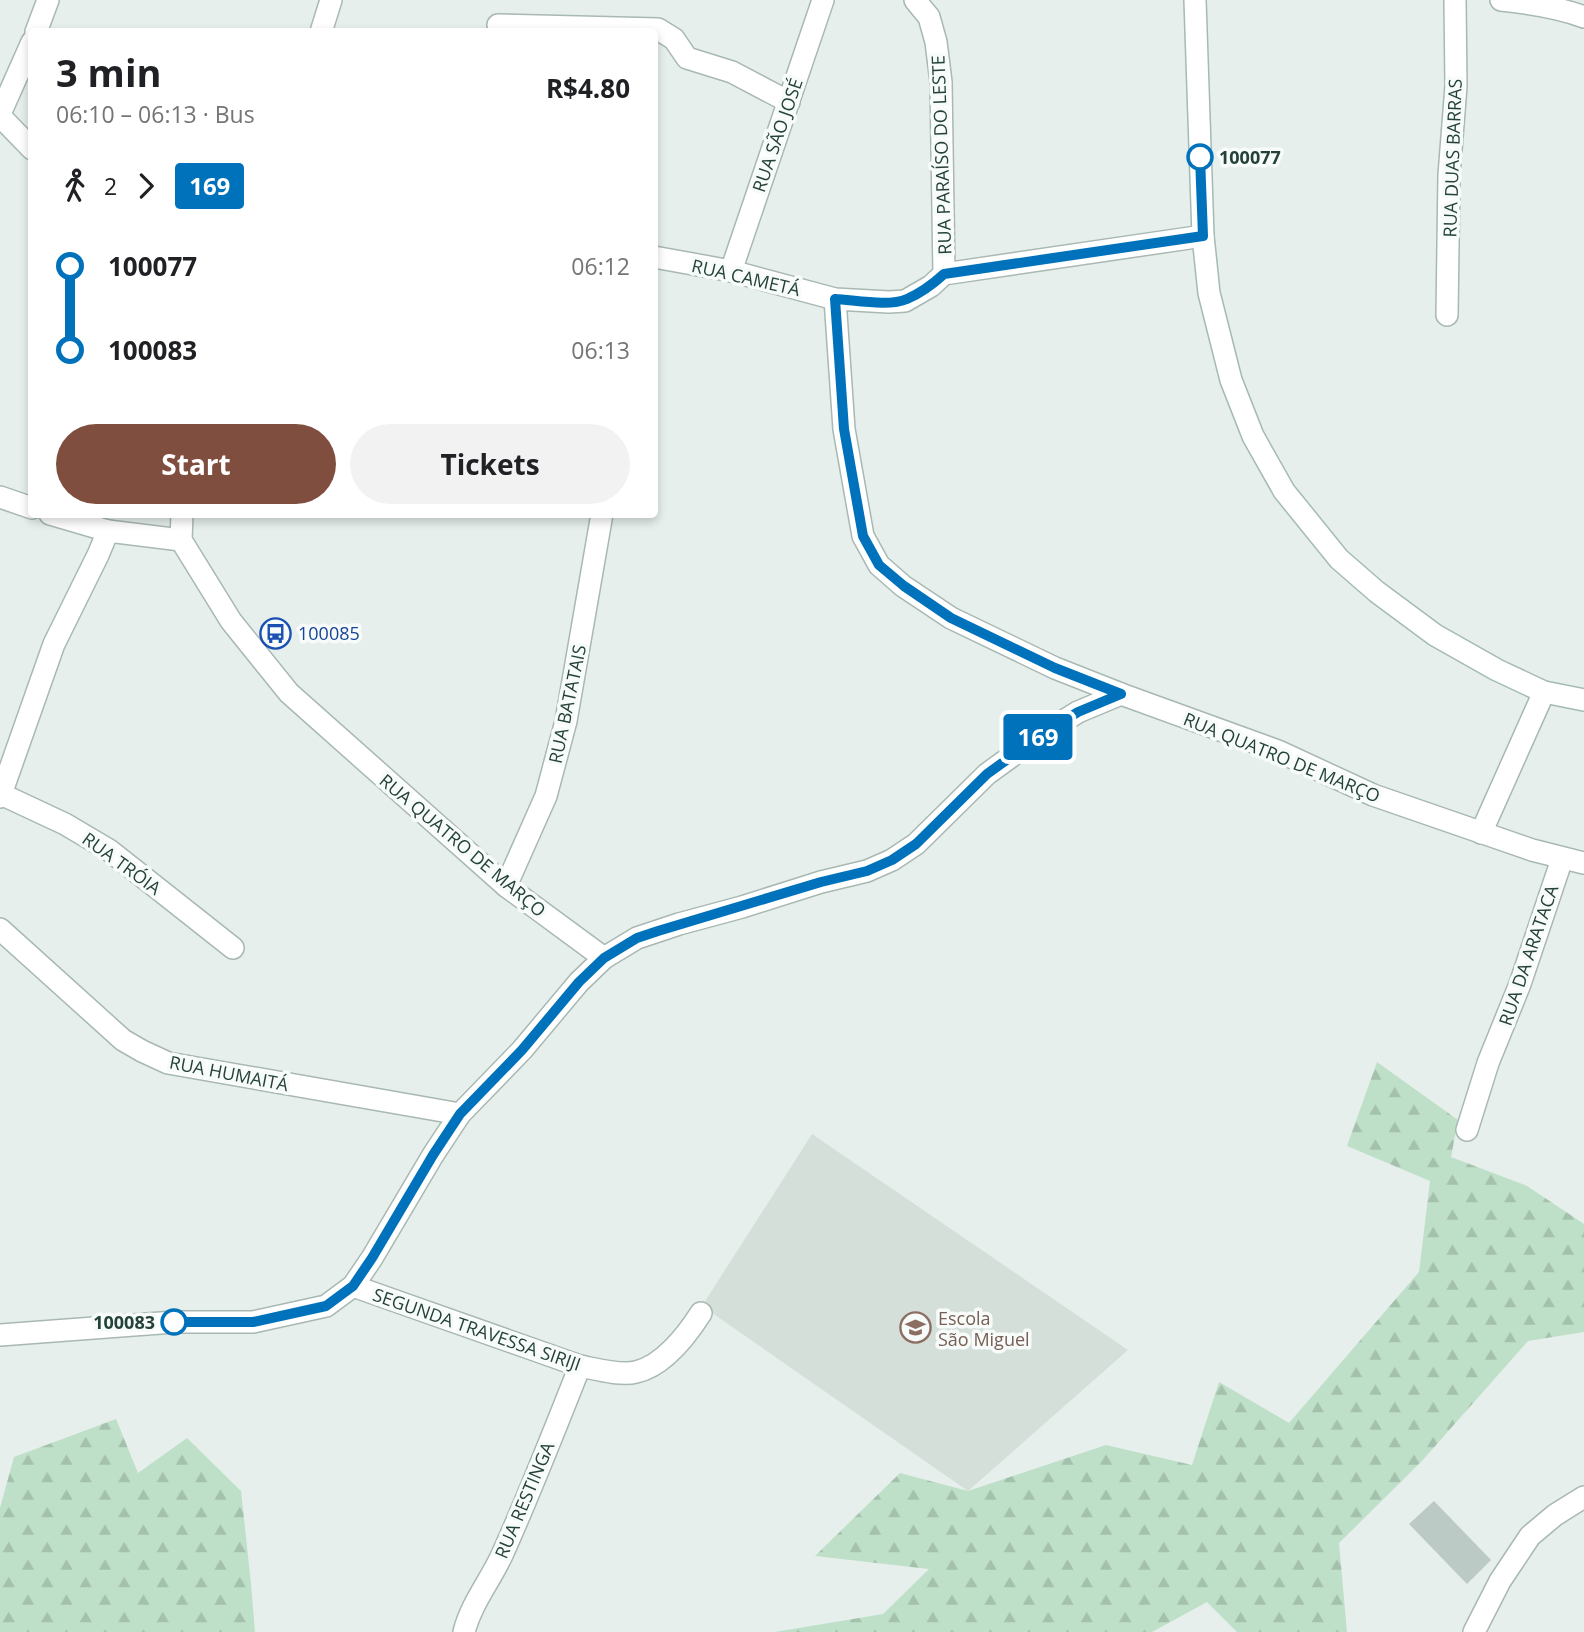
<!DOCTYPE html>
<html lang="en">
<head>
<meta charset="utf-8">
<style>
	body { margin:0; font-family:"Open Sans",sans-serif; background:#f2f2f2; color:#202124; height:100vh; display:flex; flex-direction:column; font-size:26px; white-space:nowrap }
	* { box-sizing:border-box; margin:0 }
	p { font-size:23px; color:#757577 }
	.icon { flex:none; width:38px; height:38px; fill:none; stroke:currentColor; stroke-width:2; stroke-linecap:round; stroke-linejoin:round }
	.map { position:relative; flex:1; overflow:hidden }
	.panel { position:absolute; left:28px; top:28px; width:630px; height:490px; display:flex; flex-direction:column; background:#fff; border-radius:7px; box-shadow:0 4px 10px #0003 }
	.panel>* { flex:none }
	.badge { padding:0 14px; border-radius:5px; font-size:24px; line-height:46px }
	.map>.badge { position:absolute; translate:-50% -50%; box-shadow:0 0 0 4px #fff }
	.legs { display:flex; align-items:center; gap:10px; height:77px; padding:0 28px; font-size:23px }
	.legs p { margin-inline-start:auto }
	.overview { display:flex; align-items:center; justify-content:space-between; height:119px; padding:0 28px }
	h1 { font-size:38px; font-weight:700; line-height:52px }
	.button { display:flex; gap:14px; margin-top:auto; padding:14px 28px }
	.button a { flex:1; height:80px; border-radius:42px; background:#7f4e3f; color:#fff; font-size:28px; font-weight:700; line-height:80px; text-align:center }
	.button a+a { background:#f2f2f2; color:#202124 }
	ul { padding:0 28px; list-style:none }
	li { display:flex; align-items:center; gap:24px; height:84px; font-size:26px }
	li i { display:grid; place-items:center; width:10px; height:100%; margin:0 9px; background:currentColor }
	li i::after { content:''; width:18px; height:18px; margin:-9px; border:5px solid; border-radius:50%; background:#fff }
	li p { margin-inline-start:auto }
	li:first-child i { background:linear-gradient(#0000 50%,currentColor 0) }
	li:last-child i { background:linear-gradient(currentColor 50%,#0000 0) }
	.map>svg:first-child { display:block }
</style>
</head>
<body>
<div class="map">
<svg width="1584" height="1632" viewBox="0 0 1584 1632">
	<defs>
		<pattern id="forest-firs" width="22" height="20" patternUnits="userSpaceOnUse" patternTransform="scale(1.75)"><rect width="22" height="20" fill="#bfe0c8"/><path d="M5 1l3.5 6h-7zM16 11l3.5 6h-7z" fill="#a4c1ad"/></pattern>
	</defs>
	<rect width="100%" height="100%" fill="#e6efeb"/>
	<path fill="#d4dfda" d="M 812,1134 L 1128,1350 L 968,1491 L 702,1306 Z"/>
	<g fill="url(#forest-firs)">
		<path d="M 1377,1062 L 1458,1120 L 1451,1157 L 1527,1186 L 1584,1224 L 1584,1332 L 1528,1341 L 1421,1462 L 1339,1543 L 1347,1632 L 1237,1632 L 1207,1602 L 1152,1632 L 775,1632 L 883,1614 L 929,1569 L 815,1556 L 900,1473 L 968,1491 L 1106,1445 L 1192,1465 L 1219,1382 L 1289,1423 L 1419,1272 L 1430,1181 L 1347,1146 Z"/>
		<path d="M 116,1419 L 138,1473 L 187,1438 L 241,1491 L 251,1584 L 255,1632 L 0,1632 L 0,1508 L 14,1457 Z"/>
	</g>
	<path fill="#bbcac4" d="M 1434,1501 L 1491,1560 L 1467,1584 L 1409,1524 Z"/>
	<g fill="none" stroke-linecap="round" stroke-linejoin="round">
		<defs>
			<g id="street">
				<path d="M 915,0 L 929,17 L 936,42 L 941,82 L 944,274"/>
				<path d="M 1501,0 C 1529,3 1558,7 1584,17"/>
				<path d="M 498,25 L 658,29 L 674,39 L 687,58 L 732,72 L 789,102"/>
				<path d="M 36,32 L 48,0"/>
				<path d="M 321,32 L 331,0"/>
				<path d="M 0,114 L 32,42"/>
				<path d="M 0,116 L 32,149"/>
				<path d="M 654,257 L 731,271 L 835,299 L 889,302 L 905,301 L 931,286 L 944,274 L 1203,236"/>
				<path d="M 731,271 L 823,0"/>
				<path d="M 835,299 L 844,429 L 863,536 L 879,565 L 903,586 L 951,618 L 1055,668 L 1121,694 L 1278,751 L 1373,795 L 1532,850 L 1584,863"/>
				<path d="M 1447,315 L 1449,175 L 1456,86 L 1455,0"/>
				<path d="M 0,497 L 32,508"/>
				<path d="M 50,514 L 108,531 L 181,540"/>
				<path d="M 182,514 L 181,540 L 231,621 L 289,693 L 506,886 L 604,958"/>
				<path d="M 1,794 L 65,824 L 109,850 L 233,948"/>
				<path d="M 0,797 L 54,644 L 98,555 L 108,531"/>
				<path d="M 1481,833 L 1544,692"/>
				<path d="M 506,886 L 546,796 L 566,721 L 602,514"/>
				<path d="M 0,929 L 123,1040 L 142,1051 L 168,1063 L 460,1114"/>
				<path d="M 1467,1130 L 1488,1063 L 1520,984 L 1562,859"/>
				<path d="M 353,1286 L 580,1366 C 596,1369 620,1376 636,1372 C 663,1366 687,1335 701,1313"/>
				<path d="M 0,1335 L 174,1322 L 253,1322 L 326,1306 L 353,1286 L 372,1258 L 433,1155 L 460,1114 L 522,1050 L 579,982 L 604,958 L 637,938 L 679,924 L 742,907 L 821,882 L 867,871 L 892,860 L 916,844 L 987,774 L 1041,735 L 1078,712 L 1121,694"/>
				<path d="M 464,1632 C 471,1604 490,1581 502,1555 C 530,1493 555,1429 580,1366"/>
				<path d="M 1474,1632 L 1500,1581 L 1530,1536 L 1555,1515 L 1584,1497"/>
			</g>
			<path id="secondary" d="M 1195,0 L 1203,236 L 1209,293 L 1231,380 L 1253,436 L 1284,491 L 1339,559 L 1377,592 L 1435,635 L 1497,670 L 1544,692 L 1584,700"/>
		</defs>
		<use href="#street" stroke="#a8b8b2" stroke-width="24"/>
		<use href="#secondary" stroke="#a4bbb3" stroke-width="24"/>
		<use href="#street" stroke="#fff" stroke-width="21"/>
		<use href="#secondary" stroke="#fff" stroke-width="21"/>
	</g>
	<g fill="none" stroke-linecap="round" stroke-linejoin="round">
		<defs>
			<path id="line-1" d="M 174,1322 L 253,1322 L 326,1306 L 353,1286 L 372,1258 L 433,1155 L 460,1114 L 522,1050 L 579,982 L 604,958 L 637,938 L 658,931 L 821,882 L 867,871 L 892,860 L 916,844 L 987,774 L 1041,735 L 1078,712 L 1121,694 L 1055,668 L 951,618 L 904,586 L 879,565 L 863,536 L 844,429 L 835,299 C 855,300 889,307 907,299 C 921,293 933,284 944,274 L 1203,236 L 1200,157"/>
		</defs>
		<use href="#line-1" stroke="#fff" stroke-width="16"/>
		<use href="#line-1" stroke="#0072bc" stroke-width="10"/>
	</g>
	<defs>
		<symbol id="bus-ring" viewBox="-11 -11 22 22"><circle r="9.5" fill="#f7fbf9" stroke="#1a4fb4" stroke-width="1.5"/><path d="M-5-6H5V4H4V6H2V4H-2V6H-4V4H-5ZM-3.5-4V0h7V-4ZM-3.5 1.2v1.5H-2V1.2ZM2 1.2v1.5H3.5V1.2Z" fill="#1a4fb4"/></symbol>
		<symbol id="school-ring" viewBox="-11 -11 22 22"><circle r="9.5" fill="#f7fbf9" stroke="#8d6e63" stroke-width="1.5"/><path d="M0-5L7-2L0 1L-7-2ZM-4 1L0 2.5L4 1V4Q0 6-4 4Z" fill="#8d6e63"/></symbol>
	</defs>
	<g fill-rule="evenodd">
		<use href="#bus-ring" x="258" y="616" width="35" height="35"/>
		<use href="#school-ring" x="898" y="1310" width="35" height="35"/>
	</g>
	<g fill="#fff" stroke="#0072bc" stroke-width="3.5">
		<circle cx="1200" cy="157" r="12"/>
		<circle cx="174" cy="1322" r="12"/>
	</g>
	<g text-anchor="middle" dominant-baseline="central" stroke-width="7" stroke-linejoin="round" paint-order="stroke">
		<g font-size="18" fill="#24423a" stroke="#f7fbf9">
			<text transform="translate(777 135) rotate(-71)">RUA SÃO JOSÉ</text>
			<text transform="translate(941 155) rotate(-92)">RUA PARAÍSO DO LESTE</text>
			<text transform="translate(1452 158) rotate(-88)">RUA DUAS BARRAS</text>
			<text transform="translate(746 277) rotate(13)">RUA CAMETÁ</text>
			<text transform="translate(567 704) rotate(-78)">RUA BATATAIS</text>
			<text transform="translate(1282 757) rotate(22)">RUA QUATRO DE MARÇO</text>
			<text transform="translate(463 845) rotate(40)">RUA QUATRO DE MARÇO</text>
			<text transform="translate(122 863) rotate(36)">RUA TRÓIA</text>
			<text transform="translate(1528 955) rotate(-71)">RUA DA ARATACA</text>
			<text transform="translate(229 1073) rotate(11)">RUA HUMAITÁ</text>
			<text transform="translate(477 1329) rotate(19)">SEGUNDA TRAVESSA SIRIJI</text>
			<text transform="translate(524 1500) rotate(-67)">RUA RESTINGA</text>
		</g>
		<g font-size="18" font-weight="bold" fill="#24423a" stroke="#f7fbf9" text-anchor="start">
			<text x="1219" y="157">100077</text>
			<text x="155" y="1322" text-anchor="end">100083</text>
		</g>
		<g font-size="18" fill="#164399" stroke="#f7fbf9" text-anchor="start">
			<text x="298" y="633">100085</text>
		</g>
		<g font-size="18" fill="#785e54" stroke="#f7fbf9" text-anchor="start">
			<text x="938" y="1318">Escola<tspan x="938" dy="21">São Miguel</tspan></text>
		</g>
	</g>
</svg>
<b class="badge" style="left:1038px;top:737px;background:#0072bc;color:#fff">169</b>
<section class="panel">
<div class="overview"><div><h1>3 min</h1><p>06:10 – 06:13 · Bus</p></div><b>R$4.80</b></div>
<div class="legs"><svg class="icon" aria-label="walk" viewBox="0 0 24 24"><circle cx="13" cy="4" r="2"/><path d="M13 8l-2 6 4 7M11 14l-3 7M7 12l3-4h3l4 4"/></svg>2<svg class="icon" aria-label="forward" viewBox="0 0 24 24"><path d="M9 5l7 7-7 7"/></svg><b class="badge" style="background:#0072bc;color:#fff">169</b></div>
<ul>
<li><i style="color:#0072bc"></i><b>100077</b><p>06:12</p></li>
<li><i style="color:#0072bc"></i><b>100083</b><p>06:13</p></li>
</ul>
<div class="button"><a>Start</a><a>Tickets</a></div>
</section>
</div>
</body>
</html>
